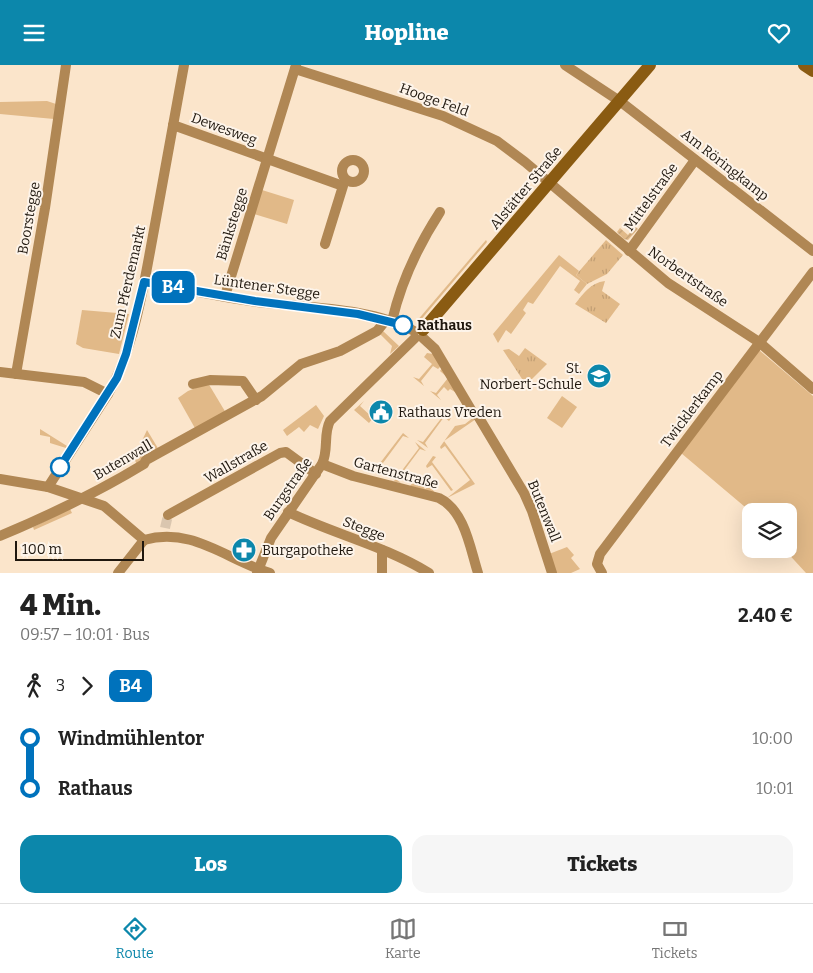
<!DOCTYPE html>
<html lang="de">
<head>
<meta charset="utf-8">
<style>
	body { margin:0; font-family:Bitter,serif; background:#f6f6f6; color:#222; height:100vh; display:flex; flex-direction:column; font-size:19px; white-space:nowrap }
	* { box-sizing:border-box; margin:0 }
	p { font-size:16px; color:#767676 }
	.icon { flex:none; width:28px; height:28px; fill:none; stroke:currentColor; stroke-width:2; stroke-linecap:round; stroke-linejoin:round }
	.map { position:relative; height:508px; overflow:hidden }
	.side { display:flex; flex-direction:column; background:#fff; flex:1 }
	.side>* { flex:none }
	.badge { padding:0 10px; border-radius:8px; font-size:18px; line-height:32px }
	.controls { position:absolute; left:742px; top:438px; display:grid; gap:10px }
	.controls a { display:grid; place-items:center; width:55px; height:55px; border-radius:10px; background:#fff; box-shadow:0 5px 20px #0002; font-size:25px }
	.scale { position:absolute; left:15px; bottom:12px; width:129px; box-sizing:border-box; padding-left:5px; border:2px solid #1f170e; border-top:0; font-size:14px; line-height:18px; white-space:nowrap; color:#1f170e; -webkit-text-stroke:4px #fdf4ea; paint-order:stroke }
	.map>.badge { position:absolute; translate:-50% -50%; box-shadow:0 0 0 2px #fff }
	.legs { display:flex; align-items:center; gap:8px; height:55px; padding:0 20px; font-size:16px }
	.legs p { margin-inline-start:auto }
	.headline { display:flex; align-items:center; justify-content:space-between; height:85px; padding:0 20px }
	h1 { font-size:28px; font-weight:800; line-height:38px }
	.cta { display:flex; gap:10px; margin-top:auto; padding:10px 20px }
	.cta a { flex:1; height:58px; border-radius:15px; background:#0c87ab; color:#fff; font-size:20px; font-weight:800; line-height:58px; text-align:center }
	.cta a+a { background:#f6f6f6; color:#222 }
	ul { padding:0 20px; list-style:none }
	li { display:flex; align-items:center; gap:18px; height:50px; font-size:19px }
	li i { display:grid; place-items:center; width:8px; height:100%; margin:0 6px; background:currentColor }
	li i::after { content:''; width:12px; height:12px; margin:-6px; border:4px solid; border-radius:50%; background:#fff }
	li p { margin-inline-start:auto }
	li:first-child i { background:linear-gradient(#0000 50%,currentColor 0) }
	li:last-child i { background:linear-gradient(currentColor 50%,#0000 0) }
	header { display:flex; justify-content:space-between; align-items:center; height:65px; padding:0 20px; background:#0c87ab; color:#fff; font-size:22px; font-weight:800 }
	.tab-bar { display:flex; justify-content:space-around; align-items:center; height:70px; border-top:1px solid #e0e0e0; background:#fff; font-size:14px; color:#767676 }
	.tab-bar a { display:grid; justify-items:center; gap:2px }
	.tab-bar .on { color:#0c87ab }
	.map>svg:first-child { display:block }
</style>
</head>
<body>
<header><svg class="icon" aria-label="menu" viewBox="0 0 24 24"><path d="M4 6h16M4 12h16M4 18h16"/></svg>Hopline<svg class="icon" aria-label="heart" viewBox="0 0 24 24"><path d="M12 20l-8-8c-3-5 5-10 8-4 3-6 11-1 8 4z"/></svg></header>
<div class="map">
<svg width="813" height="508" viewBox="0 0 813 508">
	<defs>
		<pattern id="park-tufts" width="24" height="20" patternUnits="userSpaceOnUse" patternTransform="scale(1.25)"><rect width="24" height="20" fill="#e1b988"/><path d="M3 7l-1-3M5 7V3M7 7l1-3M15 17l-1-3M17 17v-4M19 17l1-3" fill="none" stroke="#c19e74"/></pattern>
		<pattern id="garden-furrows" width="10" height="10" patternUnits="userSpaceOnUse" patternTransform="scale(1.25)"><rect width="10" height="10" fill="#e1b988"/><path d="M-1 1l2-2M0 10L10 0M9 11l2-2" fill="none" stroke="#c19e74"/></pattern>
	</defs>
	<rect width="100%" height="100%" fill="#fbe5cb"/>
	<g fill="#e1b988">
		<path d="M 47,36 L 56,39 L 54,54 L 0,49 L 0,37 Z"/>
		<path d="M 262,125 L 294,135 L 287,159 L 254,149 Z"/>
		<path d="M 486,175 L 487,177 L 419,257 L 416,257 Z"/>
		<path d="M 559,190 L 579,206 L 576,210 L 587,219 L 579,229 L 574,225 L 580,216 L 560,201 L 533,239 L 528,237 L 523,245 L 526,248 L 511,269 L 506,265 L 498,278 L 493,269 Z"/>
		<path d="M 82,245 L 129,249 L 119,289 L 83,283 L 76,279 Z"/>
		<path d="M 383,266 L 399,281 L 390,289 L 392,281 L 379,268 Z"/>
		<path d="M 759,285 L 813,331 L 813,508 L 806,508 L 784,484 L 789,484 L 789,446 L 751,447 L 681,388 Z"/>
		<path d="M 427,288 L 433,289 L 441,301 L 438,304 L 433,301 L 421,316 L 424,321 L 413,312 L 419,314 L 432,299 L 424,292 Z"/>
		<path d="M 442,303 L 457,325 L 455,327 L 450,324 L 448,326 L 444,322 L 437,330 L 441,335 L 430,326 L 436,328 L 448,313 L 440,306 Z"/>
		<path d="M 208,318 L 226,348 L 196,365 L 178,333 L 188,326 Z"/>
		<path d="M 562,331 L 577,342 L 562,363 L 547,353 Z"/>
		<path d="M 364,336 L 360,341 L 373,353 L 369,358 L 354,345 Z"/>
		<path d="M 316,340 L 324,351 L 318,364 L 310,360 L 304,367 L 299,362 L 287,371 L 283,365 Z"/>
		<path d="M 440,345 L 451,353 L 449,356 L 444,352 L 425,378 L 428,383 L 417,375 L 423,377 L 443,351 L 438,347 Z"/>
		<path d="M 474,352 L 476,354 L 444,376 L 475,419 L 447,433 L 470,415 L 445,381 L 441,384 L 440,382 L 455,361 L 465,359 Z"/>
		<path d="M 40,364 L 67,381 L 66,383 L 50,378 L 50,372 L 40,370 Z"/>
		<path d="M 147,365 L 159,385 L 137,400 L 134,393 Z"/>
		<path d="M 403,368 L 409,373 L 403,371 L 380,402 L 383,407 L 377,402 Z"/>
		<path d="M 415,377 L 426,386 L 420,384 L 397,415 L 401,418 L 387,415 L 394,416 L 419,383 Z"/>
		<path d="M 433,391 L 436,392 L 432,397 L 453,425 L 451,426 L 432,400 L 427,403 L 426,401 Z"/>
		<path d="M 421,408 L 417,413 L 425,424 L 430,421 L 435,428 L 410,421 Z"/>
		<path d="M 70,444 L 72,448 L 34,465 L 33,462 Z"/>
		<path d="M 567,482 L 574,490 L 571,493 L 580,504 L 571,508 L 554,508 L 549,489 Z"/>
	</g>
	<g fill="url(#park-tufts)">
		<path d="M 606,175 L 623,190 L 607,209 L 587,219 L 576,210 Z"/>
		<path d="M 605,216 L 602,226 L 620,239 L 606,258 L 575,239 C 584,228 590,218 605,216 Z"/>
		<path d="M 525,283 L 547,299 L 526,320 L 503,285 L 509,284 L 519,291 Z"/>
	</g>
	<path fill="url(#garden-furrows)" d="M 635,161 L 638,164 L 628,175 L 624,174 L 617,167 L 620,163 L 628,170 Z"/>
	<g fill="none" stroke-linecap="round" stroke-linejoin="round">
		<path stroke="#dac6af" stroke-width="10" stroke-dasharray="10 5" stroke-linecap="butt" d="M 165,463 L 168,450"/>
		<g stroke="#b08754" stroke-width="10">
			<path d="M 565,0 L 621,37 L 813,186"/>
			<path d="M 295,4 L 443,51 L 497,76 L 525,97 L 668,218 L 759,277 L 813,324"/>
			<path d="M 173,60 L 343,121 L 325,179"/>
			<circle cx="353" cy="106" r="11"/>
			<path d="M 629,186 L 695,95"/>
			<path d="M 144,217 C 182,223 219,232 257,237 C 306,243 371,242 414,266"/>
			<path d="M 225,231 L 296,0"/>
			<path d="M 392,256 C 401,217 418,181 440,147"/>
			<path d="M 423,273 L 435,284 L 473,348 L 478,351 L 524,428 L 532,446 L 552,508"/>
			<path d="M 0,307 L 84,317 L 108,329"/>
			<path d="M 16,309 L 45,143 L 66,0"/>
			<path d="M 193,319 L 210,315 L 243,316 L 256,335"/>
			<path d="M 322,399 L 353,411 L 439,433 C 465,446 470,483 478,508"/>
			<path d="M 0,414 L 48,422 L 104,441 L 144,475"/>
			<path d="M 48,422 L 108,329 C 135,282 144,218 154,165 C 164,110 174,55 184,0"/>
			<path d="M 288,447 C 334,469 385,481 429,508"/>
			<path d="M 168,450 L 280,388 L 286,387 L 316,409"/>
			<path d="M 0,471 C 50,450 98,427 144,399 L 146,395 L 262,331 L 301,299 L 340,286 L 377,266 L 386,255"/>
			<path d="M 144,475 C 192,461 227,495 270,508"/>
			<path d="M 118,508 L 144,475"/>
			<path d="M 257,508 L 271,473 L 322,399 C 329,385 323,369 330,356 L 415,273"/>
			<path d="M 382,508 L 382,485"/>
			<path d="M 602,508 L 597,499 L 600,489 L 813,207"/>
		</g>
		<g stroke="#8a5b12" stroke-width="12">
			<path d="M 804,0 L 813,6"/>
			<path d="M 423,265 L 650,0"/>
		</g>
	</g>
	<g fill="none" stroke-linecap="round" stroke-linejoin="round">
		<defs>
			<path id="line-1" d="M 60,402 L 117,313 L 126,289 L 144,217 L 255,236 L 358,249 L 403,260"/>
		</defs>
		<use href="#line-1" stroke="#fff" stroke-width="11"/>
		<use href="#line-1" stroke="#0072bc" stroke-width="8"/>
	</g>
	<defs>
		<symbol id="school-disc" viewBox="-11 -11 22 22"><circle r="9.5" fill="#0c87ab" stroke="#fdf4ea"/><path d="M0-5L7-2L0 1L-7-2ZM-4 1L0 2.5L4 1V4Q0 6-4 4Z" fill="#fff"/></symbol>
		<symbol id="civic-disc" viewBox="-11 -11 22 22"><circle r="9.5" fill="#0c87ab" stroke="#fdf4ea"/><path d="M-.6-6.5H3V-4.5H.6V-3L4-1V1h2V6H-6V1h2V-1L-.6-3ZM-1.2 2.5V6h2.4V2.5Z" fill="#fff"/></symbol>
		<symbol id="pharmacy-disc" viewBox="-11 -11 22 22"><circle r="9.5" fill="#0c87ab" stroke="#fdf4ea"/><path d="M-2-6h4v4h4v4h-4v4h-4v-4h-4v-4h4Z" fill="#fff"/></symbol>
	</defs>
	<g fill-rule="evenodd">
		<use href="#school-disc" x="585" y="297" width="28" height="28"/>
		<use href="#civic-disc" x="367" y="333" width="28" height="28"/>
		<use href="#pharmacy-disc" x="230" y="471" width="28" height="28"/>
	</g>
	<g fill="#fff" stroke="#0072bc" stroke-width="2.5">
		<circle cx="403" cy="260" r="9"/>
		<circle cx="60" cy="402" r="9"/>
	</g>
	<g text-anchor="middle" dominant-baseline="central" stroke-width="4" stroke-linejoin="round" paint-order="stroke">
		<g font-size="14" fill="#1f170e" stroke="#fdf4ea">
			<text transform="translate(434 35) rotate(20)">Hooge Feld</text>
			<text transform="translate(224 64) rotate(20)">Dewesweg</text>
			<text transform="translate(725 100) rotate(38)">Am Röringkamp</text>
			<text transform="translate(526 123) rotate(-50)">Alstätter Straße</text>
			<text transform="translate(651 132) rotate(-54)">Mittelstraße</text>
			<text transform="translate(29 153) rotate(-80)">Boorstegge</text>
			<text transform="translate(232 159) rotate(-73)">Bänkstegge</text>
			<text transform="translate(688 212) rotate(35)">Norbertstraße</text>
			<text transform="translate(128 217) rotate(-77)">Zum Pferdemarkt</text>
			<text transform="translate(267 222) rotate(8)">Lüntener Stegge</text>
			<text transform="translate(692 344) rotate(-53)">Twicklerkamp</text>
			<text transform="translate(123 395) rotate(-30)">Butenwall</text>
			<text transform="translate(236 397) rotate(-30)">Wallstraße</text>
			<text transform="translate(396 408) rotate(15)">Gartenstraße</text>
			<text transform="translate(288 424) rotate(-55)">Burgstraße</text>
			<text transform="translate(544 446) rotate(68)">Butenwall</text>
			<text transform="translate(364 464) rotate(21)">Stegge</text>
		</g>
		<g font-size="14" font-weight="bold" fill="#1f170e" stroke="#fdf4ea" text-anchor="start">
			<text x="417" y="260">Rathaus</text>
		</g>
		<g font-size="14" fill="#1f170e" stroke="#fdf4ea" text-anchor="start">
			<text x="582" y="303" text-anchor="end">St.<tspan x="582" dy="16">Norbert-Schule</tspan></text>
			<text x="398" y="347">Rathaus Vreden</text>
			<text x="262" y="485">Burgapotheke</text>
		</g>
	</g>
</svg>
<div class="controls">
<a><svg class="icon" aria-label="layers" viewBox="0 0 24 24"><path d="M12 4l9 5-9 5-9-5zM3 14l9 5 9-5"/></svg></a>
</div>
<div class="scale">100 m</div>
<b class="badge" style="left:173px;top:222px;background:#0072bc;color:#fff">B4</b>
</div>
<section class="side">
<div class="headline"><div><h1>4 Min.</h1><p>09:57 – 10:01 · Bus</p></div><b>2.40 €</b></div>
<div class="legs"><svg class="icon" aria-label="walk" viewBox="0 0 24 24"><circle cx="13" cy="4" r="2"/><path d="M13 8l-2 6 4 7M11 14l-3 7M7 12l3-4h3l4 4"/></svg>3<svg class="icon" aria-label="forward" viewBox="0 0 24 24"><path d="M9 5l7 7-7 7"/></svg><b class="badge" style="background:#0072bc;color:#fff">B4</b></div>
<ul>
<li><i style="color:#0072bc"></i><b>Windmühlentor</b><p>10:00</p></li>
<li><i style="color:#0072bc"></i><b>Rathaus</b><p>10:01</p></li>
</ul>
<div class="cta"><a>Los</a><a>Tickets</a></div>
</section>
<nav class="tab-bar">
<a class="on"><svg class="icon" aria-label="directions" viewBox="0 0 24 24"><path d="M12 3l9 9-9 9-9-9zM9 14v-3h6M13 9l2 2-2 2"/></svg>Route</a>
<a><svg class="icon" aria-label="map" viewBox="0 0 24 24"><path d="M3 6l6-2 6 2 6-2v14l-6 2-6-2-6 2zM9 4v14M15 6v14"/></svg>Karte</a>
<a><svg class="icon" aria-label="tickets" viewBox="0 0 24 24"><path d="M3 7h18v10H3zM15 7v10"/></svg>Tickets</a>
</nav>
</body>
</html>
